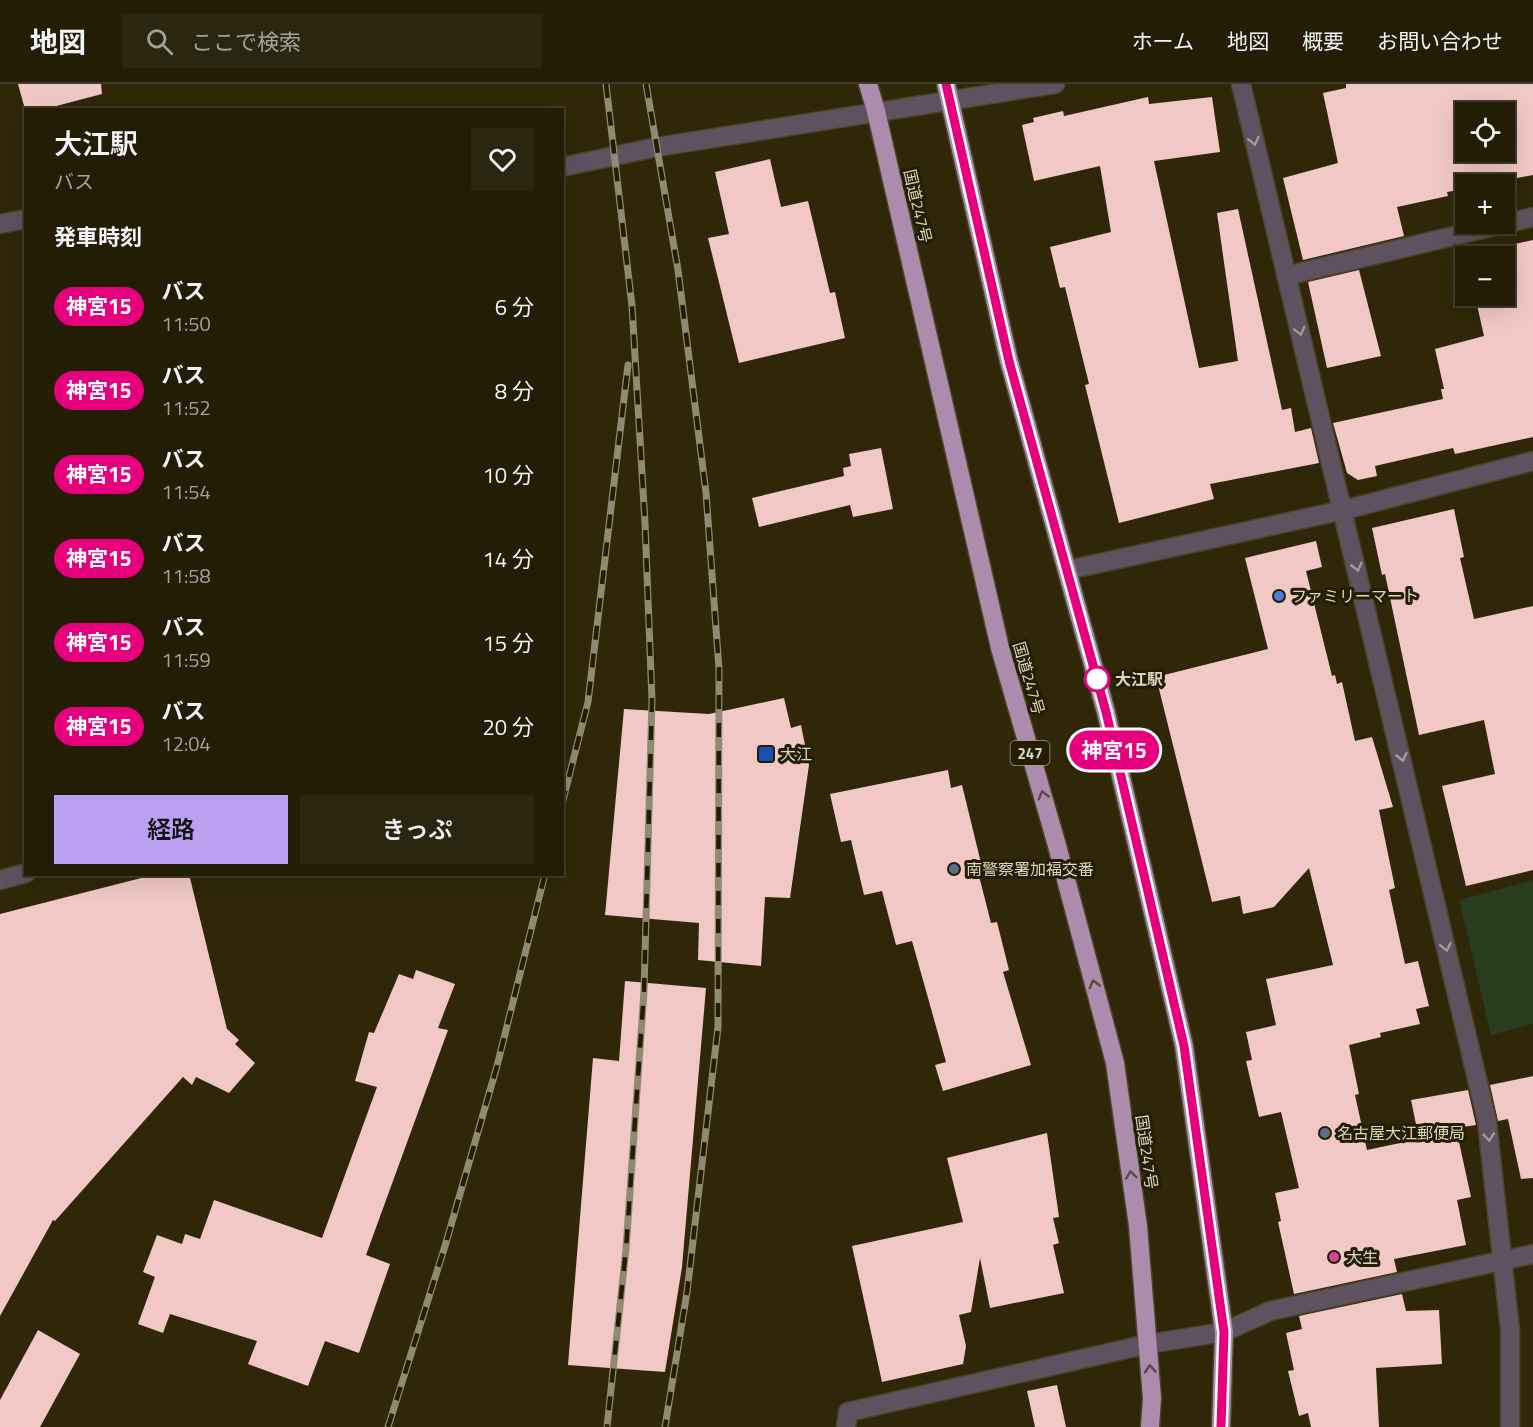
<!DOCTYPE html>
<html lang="ja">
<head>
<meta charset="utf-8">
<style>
	body { margin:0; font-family:"Titillium Web","Noto Sans JP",sans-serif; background:#2b2610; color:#f1f3f6; height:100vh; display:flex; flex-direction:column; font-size:22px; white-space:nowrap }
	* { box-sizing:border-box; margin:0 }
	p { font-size:20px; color:#a3a29b }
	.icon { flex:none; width:33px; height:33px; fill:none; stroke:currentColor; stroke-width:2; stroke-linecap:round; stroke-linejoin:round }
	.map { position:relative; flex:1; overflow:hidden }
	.details { position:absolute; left:24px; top:24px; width:540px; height:768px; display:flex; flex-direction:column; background:#231d06; border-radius:0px; box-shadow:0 6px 24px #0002,0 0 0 2px #403b28 }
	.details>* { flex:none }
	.badge { padding:0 12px; border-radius:20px; font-size:21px; line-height:39px }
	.fabs { position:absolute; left:1455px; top:18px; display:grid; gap:12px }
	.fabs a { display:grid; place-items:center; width:60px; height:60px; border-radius:0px; background:#231d06; box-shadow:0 6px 24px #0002,0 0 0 2px #403b28; font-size:30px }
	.map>.badge { position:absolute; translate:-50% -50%; box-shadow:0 0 0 3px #fff }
	h2 { padding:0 30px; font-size:22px; line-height:54px }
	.round { display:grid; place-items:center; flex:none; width:63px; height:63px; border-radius:0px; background:#2b2610 }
	.head { display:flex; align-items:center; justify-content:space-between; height:102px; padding:0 30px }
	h1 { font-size:28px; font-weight:600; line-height:45px }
	.cta { display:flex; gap:12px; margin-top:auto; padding:12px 30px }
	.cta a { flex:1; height:69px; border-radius:0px; background:#bca0f2; color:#111; font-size:24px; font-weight:600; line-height:69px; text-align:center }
	.cta a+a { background:#2b2610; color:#f1f3f6 }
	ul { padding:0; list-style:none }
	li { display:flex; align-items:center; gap:18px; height:84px; padding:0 30px }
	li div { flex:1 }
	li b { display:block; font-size:22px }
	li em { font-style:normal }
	li .badge { min-width:66px; font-weight:700; text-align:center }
	header { display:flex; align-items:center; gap:36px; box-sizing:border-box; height:84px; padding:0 30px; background:#231d06; border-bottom:2px solid #403b28 }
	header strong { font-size:28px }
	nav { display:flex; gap:33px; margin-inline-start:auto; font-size:21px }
	.search { width:420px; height:54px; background:#2b2610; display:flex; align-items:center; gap:15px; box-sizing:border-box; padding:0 21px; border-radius:0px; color:#a3a29b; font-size:22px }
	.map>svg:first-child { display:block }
</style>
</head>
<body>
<header>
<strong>地図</strong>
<div class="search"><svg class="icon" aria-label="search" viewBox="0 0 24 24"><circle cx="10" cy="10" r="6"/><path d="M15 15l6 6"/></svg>ここで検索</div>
<nav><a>ホーム</a><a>地図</a><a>概要</a><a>お問い合わせ</a></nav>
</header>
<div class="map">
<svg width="1533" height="1343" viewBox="0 0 1533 1343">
	<rect width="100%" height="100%" fill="#2f2708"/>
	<path fill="#273d1e" d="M 1533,796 L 1533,940 L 1491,951 L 1459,816 Z"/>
	<g fill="#f1c8c5" fill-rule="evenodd">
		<path d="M 18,0 L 101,0 L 102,10 L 41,26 L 26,26 L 26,29 Z"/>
		<path d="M 1346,0 L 1533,0 L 1533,91 L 1487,100 L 1466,100 L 1466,105 L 1447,108 L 1448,112 L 1397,123 L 1404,152 L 1303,176 L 1283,94 L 1338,79 L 1323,9 L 1346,4 ZM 1466,28 L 1504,28 L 1504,68 L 1466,68 Z"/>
		<path d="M 1148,13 L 1149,20 L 1212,13 L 1220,68 L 1154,77 L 1199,284 L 1238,277 L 1217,129 L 1238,125 L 1282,326 L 1291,324 L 1295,348 L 1311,344 L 1319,379 L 1210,400 L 1214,415 L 1119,439 L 1085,301 L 1089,300 L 1065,203 L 1060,204 L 1050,163 L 1111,148 L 1100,82 L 1034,97 L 1022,41 L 1034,38 L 1033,34 L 1063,27 L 1064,32 Z"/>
		<path d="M 770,75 L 781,123 L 808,117 L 830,209 L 835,208 L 845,254 L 739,279 L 708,154 L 729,150 L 715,88 Z"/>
		<path d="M 1533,156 L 1533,353 L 1455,370 L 1453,364 L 1375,382 L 1377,392 L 1358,396 L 1347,389 L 1333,339 L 1443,315 L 1441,305 L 1444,305 L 1435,265 L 1484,252 L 1475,212 L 1504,212 L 1504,172 L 1478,172 L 1484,171 L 1484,167 Z"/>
		<path d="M 1359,186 L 1381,272 L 1327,284 L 1308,198 Z"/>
		<path d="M 881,364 L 893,425 L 853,433 L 850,421 L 759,443 L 752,414 L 844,392 L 843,384 L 851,382 L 849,370 Z"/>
		<path d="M 1454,425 L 1464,473 L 1460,474 L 1474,535 L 1533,522 L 1533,786 L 1466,802 L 1442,702 L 1495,690 L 1484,636 L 1419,651 L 1385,490 L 1382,491 L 1372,444 Z"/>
		<path d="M 1316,457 L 1322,483 L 1306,487 L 1332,592 L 1335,591 L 1337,600 L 1342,598 L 1355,657 L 1372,653 L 1393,723 L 1379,726 L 1395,804 L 1389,806 L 1405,880 L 1418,877 L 1429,922 L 1416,925 L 1420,940 L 1380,949 L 1381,953 L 1349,961 L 1359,1010 L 1355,1011 L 1367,1066 L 1419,1055 L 1411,1016 L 1468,1006 L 1476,1041 L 1456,1044 L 1471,1113 L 1457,1116 L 1466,1161 L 1394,1175 L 1397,1188 L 1294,1210 L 1278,1138 L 1281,1137 L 1275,1109 L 1299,1104 L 1281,1028 L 1259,1033 L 1246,977 L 1252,976 L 1246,948 L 1276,941 L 1266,895 L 1333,881 L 1309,784 L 1274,823 L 1243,830 L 1240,812 L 1212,818 L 1156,593 L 1268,565 L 1245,474 Z"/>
		<path d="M 784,614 L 791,644 L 801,641 L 809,681 L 790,814 L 765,813 L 761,882 L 698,876 L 699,839 L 605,831 L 624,625 L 709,630 Z"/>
		<path d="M 948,686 L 951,704 L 962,701 L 982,783 L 977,784 L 991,839 L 997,838 L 1009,886 L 1003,888 L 1031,981 L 943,1007 L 935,981 L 946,978 L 912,857 L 896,861 L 882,807 L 864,811 L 851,756 L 841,758 L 830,710 Z"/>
		<path d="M 157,790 L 189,790 L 227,945 L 239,956 L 235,960 L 255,979 L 229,1009 L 196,993 L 192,1001 L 183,993 L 55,1137 L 53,1136 L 0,1232 L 0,830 Z"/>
		<path d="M 416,886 L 455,900 L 438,944 L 448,946 L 366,1171 L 390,1180 L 359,1269 L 325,1257 L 308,1302 L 248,1280 L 257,1257 L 170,1230 L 163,1249 L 138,1240 L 155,1193 L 143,1188 L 157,1151 L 182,1160 L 185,1150 L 200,1155 L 214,1116 L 322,1154 L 377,1003 L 355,997 L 369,948 L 374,949 L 399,890 L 413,895 Z"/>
		<path d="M 625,897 L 706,904 L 682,1183 L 665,1288 L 568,1281 L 593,974 L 619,977 Z"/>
		<path d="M 1533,992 L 1533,1094 L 1521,1095 L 1508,1035 L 1498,1037 L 1490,1001 Z"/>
		<path d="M 1047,1049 L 1059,1133 L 1053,1134 L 1059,1159 L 1053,1161 L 1064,1209 L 990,1224 L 980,1174 L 971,1228 L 959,1231 L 966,1262 L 963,1280 L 882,1298 L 852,1162 L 963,1138 L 947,1074 Z"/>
		<path d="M 1402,1210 L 1406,1227 L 1439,1226 L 1442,1280 L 1376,1284 L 1379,1343 L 1311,1343 L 1308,1329 L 1299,1332 L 1288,1287 L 1294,1286 L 1286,1249 L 1302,1245 L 1299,1232 Z"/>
		<path d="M 38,1246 L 80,1270 L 40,1343 L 0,1343 L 0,1316 Z"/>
		<path d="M 1057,1301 L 1066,1343 L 1035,1343 L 1027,1307 Z"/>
	</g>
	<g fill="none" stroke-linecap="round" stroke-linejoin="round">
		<defs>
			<g id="street">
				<path d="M 1241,0 L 1487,1037 L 1510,1246 L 1510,1343"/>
				<path d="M 562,83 L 657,63 L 1055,0"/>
				<path d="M 0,140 L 26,135"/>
				<path d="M 1286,192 L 1533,133"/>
				<path d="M 1068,486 L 1344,426 L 1533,377"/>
				<path d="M 0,796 L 26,789"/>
				<path d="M 846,1343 L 848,1328 L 1148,1260 L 1224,1248 L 1270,1227 L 1533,1170"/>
			</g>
			<g id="highway">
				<path d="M 868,0 L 876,27 L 1000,564 L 1056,758 L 1115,979 L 1138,1142 L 1152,1314 L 1150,1343"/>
				<path d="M 946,0 L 1009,277 L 1106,628 L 1184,962 L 1224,1248 L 1221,1343"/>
			</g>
		</defs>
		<use href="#street" stroke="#4a4326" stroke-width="21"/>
		<use href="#highway" stroke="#4a4326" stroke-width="21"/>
		<use href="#street" stroke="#5f5260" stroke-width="18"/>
		<use href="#highway" stroke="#ab8cac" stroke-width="18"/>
		<defs>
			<g id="rail">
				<path d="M 606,0 L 632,222 L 645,439 L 652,616 L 644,907 L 626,1165 L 607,1343"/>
				<path d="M 646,0 L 678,186 L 706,409 L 719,585 L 718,943 L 687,1208 L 665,1343"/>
				<path d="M 562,720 L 588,618 L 628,281"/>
				<path d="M 388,1343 L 445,1162 L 497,982 L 545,790"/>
			</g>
		</defs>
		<use href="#rail" stroke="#908a73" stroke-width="7"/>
		<use href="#rail" stroke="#251d00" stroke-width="4.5" stroke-dasharray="14" stroke-linecap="butt"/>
	</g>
	<defs><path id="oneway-chevron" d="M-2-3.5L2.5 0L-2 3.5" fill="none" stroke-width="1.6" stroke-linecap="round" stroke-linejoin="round" transform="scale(1.5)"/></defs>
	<g stroke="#a39b97">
		<use href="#oneway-chevron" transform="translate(1254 57) rotate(77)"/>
		<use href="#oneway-chevron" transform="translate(1300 247) rotate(76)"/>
		<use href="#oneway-chevron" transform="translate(1357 483) rotate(77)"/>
		<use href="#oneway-chevron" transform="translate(1402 673) rotate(77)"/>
		<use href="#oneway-chevron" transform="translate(1446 863) rotate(77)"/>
		<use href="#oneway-chevron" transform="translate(1489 1053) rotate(84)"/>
	</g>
	<g stroke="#5b4945">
		<use href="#oneway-chevron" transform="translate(1043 711) rotate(-106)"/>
		<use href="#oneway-chevron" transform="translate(1094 900) rotate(-105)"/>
		<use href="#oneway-chevron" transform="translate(1131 1091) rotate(-98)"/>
		<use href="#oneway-chevron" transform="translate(1150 1285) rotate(-95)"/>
	</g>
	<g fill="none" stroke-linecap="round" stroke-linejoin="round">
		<defs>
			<path id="line" d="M 946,0 L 1009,277 L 1106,628 L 1184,962 L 1224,1248 L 1221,1343"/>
		</defs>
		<use href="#line" stroke="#fff" stroke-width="14"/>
		<use href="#line" stroke="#e6007e" stroke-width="9"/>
	</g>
	<circle fill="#3f7fe0" stroke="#251d00" stroke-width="2" cx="1279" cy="512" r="6"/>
	<circle fill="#fff" stroke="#e6007e" stroke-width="3" cx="1097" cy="595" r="12"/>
	<rect fill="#1a4fb4" stroke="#251d00" stroke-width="2" x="758" y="662" width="16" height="16" rx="3"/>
	<g fill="#5c6f8a" stroke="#251d00" stroke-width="2">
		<circle cx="954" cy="785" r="6"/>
		<circle cx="1325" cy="1049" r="6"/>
	</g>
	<circle fill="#d1479c" stroke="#251d00" stroke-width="2" cx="1334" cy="1173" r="6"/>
	<g text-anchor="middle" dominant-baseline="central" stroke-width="6" stroke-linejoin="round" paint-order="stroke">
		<rect fill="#251d00" stroke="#a49e89" stroke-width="1.5" x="1010.5" y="657" width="39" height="24" rx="4.5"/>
		<g font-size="15" font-weight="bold" fill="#dad6c4">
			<text x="1030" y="669">247</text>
		</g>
		<g font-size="16" fill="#dad6c4" stroke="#251d00">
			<text transform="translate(918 122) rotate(77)">国道247号</text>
			<text transform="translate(1029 594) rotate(74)">国道247号</text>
			<text transform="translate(1147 1068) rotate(82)">国道247号</text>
		</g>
		<g font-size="16" fill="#dad6c4" stroke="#251d00" text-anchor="start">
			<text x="1291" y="512">ファミリーマート</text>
			<text x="780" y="670">大江</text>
			<text x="966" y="785">南警察署加福交番</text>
			<text x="1337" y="1049">名古屋大江郵便局</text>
			<text x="1346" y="1173">大生</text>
		</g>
		<g font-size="16" font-weight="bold" fill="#dad6c4" stroke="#251d00" text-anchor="start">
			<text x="1115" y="595">大江駅</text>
		</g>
	</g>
</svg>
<div class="fabs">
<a><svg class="icon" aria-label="locate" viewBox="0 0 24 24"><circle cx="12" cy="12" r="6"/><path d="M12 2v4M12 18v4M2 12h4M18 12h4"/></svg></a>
<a>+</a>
<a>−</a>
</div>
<b class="badge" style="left:1114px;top:666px;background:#e6007e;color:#fff">神宮15</b>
<section class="details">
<div class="head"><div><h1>大江駅</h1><p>バス</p></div><a class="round"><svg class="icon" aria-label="heart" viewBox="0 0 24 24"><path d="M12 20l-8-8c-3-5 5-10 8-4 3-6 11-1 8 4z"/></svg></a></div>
<h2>発車時刻</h2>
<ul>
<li><span class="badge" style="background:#e6007e;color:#fff">神宮15</span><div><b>バス</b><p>11:50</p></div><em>6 分</em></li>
<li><span class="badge" style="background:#e6007e;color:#fff">神宮15</span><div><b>バス</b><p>11:52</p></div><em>8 分</em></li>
<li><span class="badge" style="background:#e6007e;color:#fff">神宮15</span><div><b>バス</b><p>11:54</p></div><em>10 分</em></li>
<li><span class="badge" style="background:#e6007e;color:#fff">神宮15</span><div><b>バス</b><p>11:58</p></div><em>14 分</em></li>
<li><span class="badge" style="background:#e6007e;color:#fff">神宮15</span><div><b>バス</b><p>11:59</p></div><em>15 分</em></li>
<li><span class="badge" style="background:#e6007e;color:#fff">神宮15</span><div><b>バス</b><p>12:04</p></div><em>20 分</em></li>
</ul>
<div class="cta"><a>経路</a><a>きっぷ</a></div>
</section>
</div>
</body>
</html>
